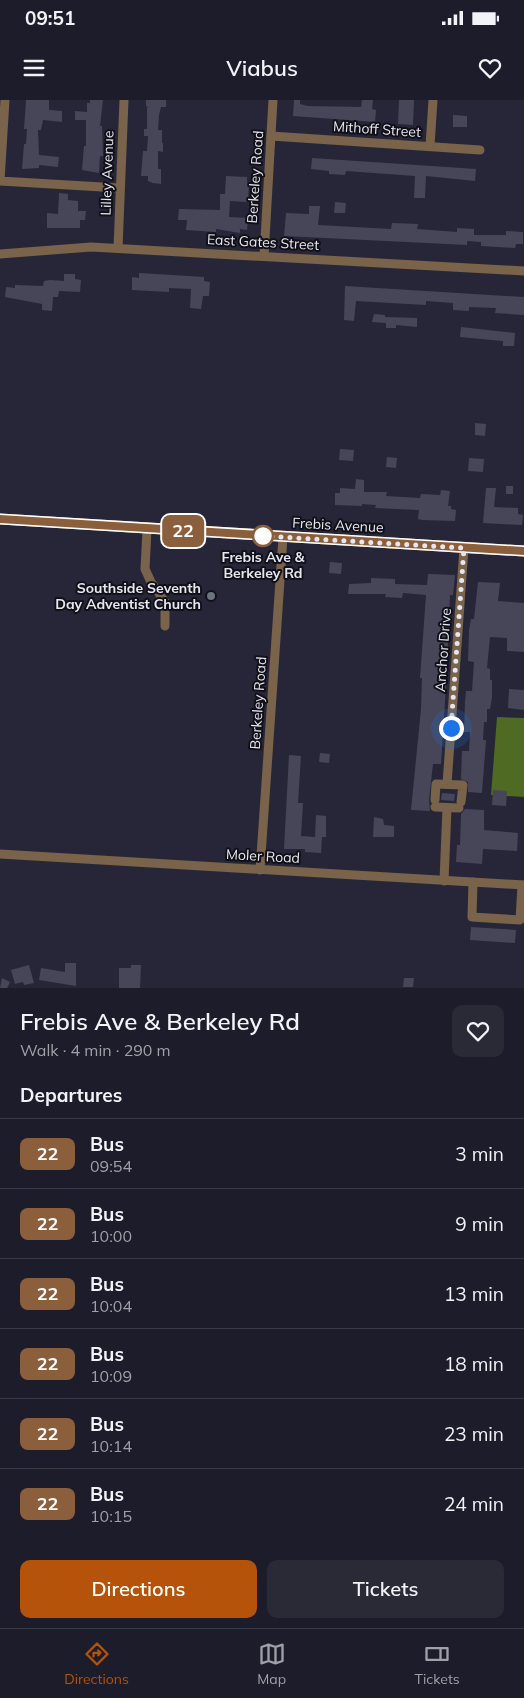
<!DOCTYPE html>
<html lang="en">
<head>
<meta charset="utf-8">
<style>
	body { margin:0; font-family:Mulish,sans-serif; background:#2a2936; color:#f1f3f6; height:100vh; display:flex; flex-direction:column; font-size:19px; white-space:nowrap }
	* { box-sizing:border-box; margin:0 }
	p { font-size:16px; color:#a0a1a8 }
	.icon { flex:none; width:28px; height:28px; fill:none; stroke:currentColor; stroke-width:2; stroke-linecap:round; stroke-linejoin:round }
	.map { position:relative; height:888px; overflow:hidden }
	.details { display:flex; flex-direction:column; background:#1d1c2a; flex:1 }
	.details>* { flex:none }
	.badge { padding:0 10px; border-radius:8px; font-size:18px; line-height:32px }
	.you { position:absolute; width:25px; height:25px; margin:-12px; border:4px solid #fff; border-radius:50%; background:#1a73e8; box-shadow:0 0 0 8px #1a73e833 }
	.map>.badge { position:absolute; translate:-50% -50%; box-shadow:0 0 0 2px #fff }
	h2 { padding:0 20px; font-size:19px; line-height:45px }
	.round { display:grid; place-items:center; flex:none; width:52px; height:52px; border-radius:10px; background:#2a2936 }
	.overview { display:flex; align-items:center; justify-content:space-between; height:85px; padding:0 20px }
	h1 { font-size:24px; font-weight:600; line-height:38px }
	.action { display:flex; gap:10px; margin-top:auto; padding:10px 20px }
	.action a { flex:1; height:58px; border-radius:10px; background:#b45309; color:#fff; font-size:20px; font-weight:600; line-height:58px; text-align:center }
	.action a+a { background:#2a2936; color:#f1f3f6 }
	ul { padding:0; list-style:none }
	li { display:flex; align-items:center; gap:15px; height:70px; padding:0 20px; border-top:1px solid #3b3a47 }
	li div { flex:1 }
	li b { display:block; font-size:19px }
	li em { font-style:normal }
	li .badge { min-width:55px; font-weight:700; text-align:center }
	.status { display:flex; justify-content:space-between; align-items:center; height:35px; padding:0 25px; background:#1d1c2a; direction:ltr }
	.status svg { height:14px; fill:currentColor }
	header { display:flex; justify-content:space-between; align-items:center; height:65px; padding:0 20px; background:#1d1c2a; font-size:22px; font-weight:600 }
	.tab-bar { display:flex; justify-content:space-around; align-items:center; height:70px; border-top:1px solid #3b3a47; background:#1d1c2a; font-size:14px; color:#a0a1a8 }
	.tab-bar a { display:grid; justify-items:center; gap:2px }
	.tab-bar .active { color:#b45309 }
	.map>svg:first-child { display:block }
</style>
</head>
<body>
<div class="status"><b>09:51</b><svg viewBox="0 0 49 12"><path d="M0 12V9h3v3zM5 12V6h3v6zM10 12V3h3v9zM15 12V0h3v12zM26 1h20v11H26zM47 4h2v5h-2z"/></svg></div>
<header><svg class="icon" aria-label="menu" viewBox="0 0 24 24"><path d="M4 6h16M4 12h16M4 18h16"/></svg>Viabus<svg class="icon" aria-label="heart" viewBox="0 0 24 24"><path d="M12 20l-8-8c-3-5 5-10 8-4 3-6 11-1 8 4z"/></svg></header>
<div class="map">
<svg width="524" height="888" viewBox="0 0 524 888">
	<rect width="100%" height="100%" fill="#272638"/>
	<path fill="#4f6a22" d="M 497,617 L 524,618 L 524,697 L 491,695 Z"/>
	<g fill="#474659">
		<path d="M 26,0 L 49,0 L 49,10 L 62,11 L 62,22 L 43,20 L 41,30 L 38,30 L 39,55 L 59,57 L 58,67 L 39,65 L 39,68 L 22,69 L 24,44 L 26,44 L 27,29 L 24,29 Z"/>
		<path d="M 90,0 L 103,0 L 100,26 L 102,26 L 103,56 L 100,56 L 99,73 L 82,70 L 84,46 L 86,46 L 86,20 L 75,20 L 75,11 L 87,12 L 87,3 L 90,3 Z"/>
		<path d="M 146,0 L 166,0 L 166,7 L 161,7 L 159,15 L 158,30 L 162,30 L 162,43 L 163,43 L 163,52 L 158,51 L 158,69 L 161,69 L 161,84 L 153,83 L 148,81 L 148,76 L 141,76 L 143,51 L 147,51 L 148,36 L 144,36 L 144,29 L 147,29 L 147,7 L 150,8 L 146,6 Z"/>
		<path d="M 294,0 L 300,0 L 300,4 L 307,6 L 361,7 L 362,0 L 373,0 L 372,9 L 376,10 L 375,22 L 293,16 Z"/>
		<path d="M 399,0 L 414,0 L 413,25 L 398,24 Z"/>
		<path d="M 453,15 L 467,16 L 467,27 L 453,27 Z"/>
		<path d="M 312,58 L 476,69 L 475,81 L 426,76 L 425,98 L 414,98 L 415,76 L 346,71 L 345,75 L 329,74 L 329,71 L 311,69 Z"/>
		<path d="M 226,76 L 247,77 L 247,82 L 249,83 L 248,102 L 230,101 L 229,117 L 248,118 L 247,130 L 240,129 L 240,133 L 216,129 L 216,132 L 186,130 L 187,120 L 178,120 L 179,109 L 220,110 L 220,94 L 225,94 Z"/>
		<path d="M 59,93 L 68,94 L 68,100 L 78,101 L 78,111 L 86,111 L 85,120 L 80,120 L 80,128 L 47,128 L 47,113 L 58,114 Z"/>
		<path d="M 335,102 L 346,103 L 345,113 L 334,113 Z"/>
		<path d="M 309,106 L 320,106 L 318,125 L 391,129 L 392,123 L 418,124 L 417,129 L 457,132 L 457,128 L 474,129 L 474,135 L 506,135 L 506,131 L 523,132 L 523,144 L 516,144 L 515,148 L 481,146 L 481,142 L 467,141 L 467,145 L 284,136 L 286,113 L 309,114 Z"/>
		<path d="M 139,173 L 204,177 L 204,181 L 210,182 L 209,196 L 203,196 L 201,209 L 190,208 L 191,189 L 169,188 L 169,192 L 132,190 L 132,177 L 139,178 Z"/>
		<path d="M 64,174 L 75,174 L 75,179 L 81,180 L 80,192 L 59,191 L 58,197 L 53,197 L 52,211 L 42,210 L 42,204 L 5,197 L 6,187 L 15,188 L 15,185 L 43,186 L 44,181 L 50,180 L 64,181 Z"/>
		<path d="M 345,186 L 524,197 L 524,215 L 495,213 L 496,208 L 469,207 L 469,211 L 453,210 L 453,203 L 426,201 L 426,205 L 356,201 L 354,221 L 344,220 Z"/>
		<path d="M 374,214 L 385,215 L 385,217 L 417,218 L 417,227 L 396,225 L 396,228 L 386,228 L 386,223 L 372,222 Z"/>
		<path d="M 461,227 L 515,233 L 514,246 L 503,246 L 503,241 L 460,237 Z"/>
		<path d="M 475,323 L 486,324 L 485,336 L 475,335 Z"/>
		<path d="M 340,349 L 354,350 L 353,361 L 339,360 Z"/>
		<path d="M 387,357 L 397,358 L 396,368 L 386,367 Z"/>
		<path d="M 469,358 L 484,359 L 483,372 L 468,371 Z"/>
		<path d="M 356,379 L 364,380 L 364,392 L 387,392 L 386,396 L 420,398 L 421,394 L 440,395 L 441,390 L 450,391 L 448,406 L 451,406 L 451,409 L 456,410 L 455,421 L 422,420 L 418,419 L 419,410 L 375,408 L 376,405 L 362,404 L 362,406 L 335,405 L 335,393 L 340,393 L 340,388 L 355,389 Z"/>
		<rect x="506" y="386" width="7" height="8"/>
		<path d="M 486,388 L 496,388 L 494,407 L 518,408 L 518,414 L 523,415 L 522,425 L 483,423 Z"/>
		<path d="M 330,462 L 342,463 L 341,474 L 329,473 Z"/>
		<path d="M 428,474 L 455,475 L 453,495 L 450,495 L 447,568 L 444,567 L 443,571 L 440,571 L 440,585 L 446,585 L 441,664 L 433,664 L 429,700 L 430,711 L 411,710 L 421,609 L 422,578 L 420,578 L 426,495 L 403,493 L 402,498 L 385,497 L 386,494 L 348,494 L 349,484 L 371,483 L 371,478 L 395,479 L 395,484 L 427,485 Z"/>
		<path d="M 478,482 L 500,483 L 498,501 L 524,503 L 524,552 L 507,551 L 507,538 L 490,537 L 487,568 L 490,569 L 490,580 L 492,580 L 492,598 L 490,609 L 487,609 L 487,622 L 484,622 L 483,640 L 486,640 L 482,693 L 468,692 L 468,682 L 461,679 L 462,651 L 469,651 L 470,632 L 464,632 L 465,602 L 466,591 L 472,591 L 474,562 L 468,561 L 469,530 L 471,519 L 474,519 Z"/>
		<path d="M 509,589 L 524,590 L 524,610 L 508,608 Z"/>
		<path d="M 320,653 L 330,654 L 329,663 L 319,662 Z"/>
		<path d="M 289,655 L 301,656 L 298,703 L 303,703 L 301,736 L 315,737 L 316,715 L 326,716 L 326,737 L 322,737 L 321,753 L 305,752 L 305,749 L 284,749 Z"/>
		<path d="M 493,690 L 507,691 L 506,706 L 492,705 Z"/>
		<path d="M 442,693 L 455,694 L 454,701 L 441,700 Z"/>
		<path d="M 465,709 L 484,710 L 484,730 L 518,733 L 517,751 L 483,749 L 482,764 L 456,762 L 457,745 L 460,745 L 461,714 Z"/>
		<path d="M 374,717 L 383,719 L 384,725 L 394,726 L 394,737 L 373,737 Z"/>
		<path d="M 471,827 L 516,830 L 515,843 L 470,840 Z"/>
		<path d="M 65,863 L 76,863 L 76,886 L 39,880 L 41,868 L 65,872 Z"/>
		<path d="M 29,865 L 34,883 L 24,885 L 23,882 L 15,884 L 11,870 Z"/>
		<path d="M 131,865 L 141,865 L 140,888 L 119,888 L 119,868 L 131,868 Z"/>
		<path d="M 2,878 L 10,882 L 7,888 L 0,888 Z"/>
		<path d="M 404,878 L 414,878 L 413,887 L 403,887 Z"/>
	</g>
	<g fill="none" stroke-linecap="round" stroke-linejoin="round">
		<g stroke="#79634a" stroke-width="9">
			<path d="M 5,0 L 0,81 L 119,88"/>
			<path d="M 271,36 L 480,50"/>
			<path d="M 430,46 L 433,0"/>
			<path d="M 118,148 L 124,0"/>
			<path d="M 0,154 L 91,147 L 524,171"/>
			<path d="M 264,156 L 273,0"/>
			<path d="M 147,429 L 145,469 L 151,482 L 165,502 L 165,526"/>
			<path d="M 447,684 L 464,448"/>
			<path d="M 435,700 L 436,684 L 463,685 L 461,702"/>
			<path d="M 435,707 L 459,708"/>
			<path d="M 0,754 L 524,785"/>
			<path d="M 260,770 L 283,437"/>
			<path d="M 444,781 L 447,708"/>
			<path d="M 473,782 L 472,817 L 520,820 L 522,785"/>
		</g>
		<path stroke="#c99d67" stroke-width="11" d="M 0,419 L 524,451"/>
	</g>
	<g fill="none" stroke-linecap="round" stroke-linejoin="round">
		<defs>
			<path id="line" d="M 0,419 L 524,451"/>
		</defs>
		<use href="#line" stroke="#fff" stroke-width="11"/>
		<use href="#line" stroke="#8b5e3c" stroke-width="8"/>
		<path stroke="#e6e6f1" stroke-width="5" stroke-dasharray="0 9" d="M 263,436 L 464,448 L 451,628"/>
	</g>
	<circle fill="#fff" stroke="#8b5e3c" stroke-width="2.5" cx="263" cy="436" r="10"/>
	<circle fill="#6b7280" stroke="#111018" stroke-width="2" cx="211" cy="496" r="5"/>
	<g text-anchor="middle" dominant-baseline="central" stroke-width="4" stroke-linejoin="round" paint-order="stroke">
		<g font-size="14" fill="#e6e6f1" stroke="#111018">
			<text transform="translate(377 29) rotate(4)">Mithoff Street</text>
			<text transform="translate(107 73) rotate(-88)">Lilley Avenue</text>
			<text transform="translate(255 77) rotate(-86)">Berkeley Road</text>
			<text transform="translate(263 142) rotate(3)">East Gates Street</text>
			<text transform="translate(338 425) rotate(3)">Frebis Avenue</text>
			<text transform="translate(443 550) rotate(-86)">Anchor Drive</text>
			<text transform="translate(258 603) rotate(-86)">Berkeley Road</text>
			<text transform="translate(263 756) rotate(3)">Moler Road</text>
		</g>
		<g font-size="14" font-weight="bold" fill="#e6e6f1" stroke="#111018">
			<text x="263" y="457">Frebis Ave &amp;<tspan x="263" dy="16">Berkeley Rd</tspan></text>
		</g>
		<g font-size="14" font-weight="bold" fill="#e6e6f1" stroke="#111018" text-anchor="end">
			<text x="201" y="488">Southside Seventh<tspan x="201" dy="16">Day Adventist Church</tspan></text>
		</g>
	</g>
</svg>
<div class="you" style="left:451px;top:628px"></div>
<b class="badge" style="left:183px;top:431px;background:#8b5e3c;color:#fff">22</b>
</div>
<section class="details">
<div class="overview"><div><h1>Frebis Ave &amp; Berkeley Rd</h1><p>Walk · 4 min · 290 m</p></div><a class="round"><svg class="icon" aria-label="heart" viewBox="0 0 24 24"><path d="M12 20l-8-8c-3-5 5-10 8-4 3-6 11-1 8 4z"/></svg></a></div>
<h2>Departures</h2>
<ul>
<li><span class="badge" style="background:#8b5e3c;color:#fff">22</span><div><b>Bus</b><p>09:54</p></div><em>3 min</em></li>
<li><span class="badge" style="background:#8b5e3c;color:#fff">22</span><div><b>Bus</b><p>10:00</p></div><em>9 min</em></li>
<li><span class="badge" style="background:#8b5e3c;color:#fff">22</span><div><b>Bus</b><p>10:04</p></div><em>13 min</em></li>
<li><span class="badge" style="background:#8b5e3c;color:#fff">22</span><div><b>Bus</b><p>10:09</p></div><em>18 min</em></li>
<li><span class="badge" style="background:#8b5e3c;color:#fff">22</span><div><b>Bus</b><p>10:14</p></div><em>23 min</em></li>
<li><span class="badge" style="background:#8b5e3c;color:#fff">22</span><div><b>Bus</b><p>10:15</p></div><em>24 min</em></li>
</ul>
<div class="action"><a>Directions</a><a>Tickets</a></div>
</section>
<nav class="tab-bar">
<a class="active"><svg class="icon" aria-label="directions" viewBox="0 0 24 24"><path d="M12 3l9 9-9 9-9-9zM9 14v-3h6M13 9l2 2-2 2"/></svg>Directions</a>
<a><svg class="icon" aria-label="map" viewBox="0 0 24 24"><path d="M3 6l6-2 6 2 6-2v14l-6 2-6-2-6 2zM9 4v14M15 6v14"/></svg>Map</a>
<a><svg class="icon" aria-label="tickets" viewBox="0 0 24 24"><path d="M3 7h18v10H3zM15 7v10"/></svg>Tickets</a>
</nav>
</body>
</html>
